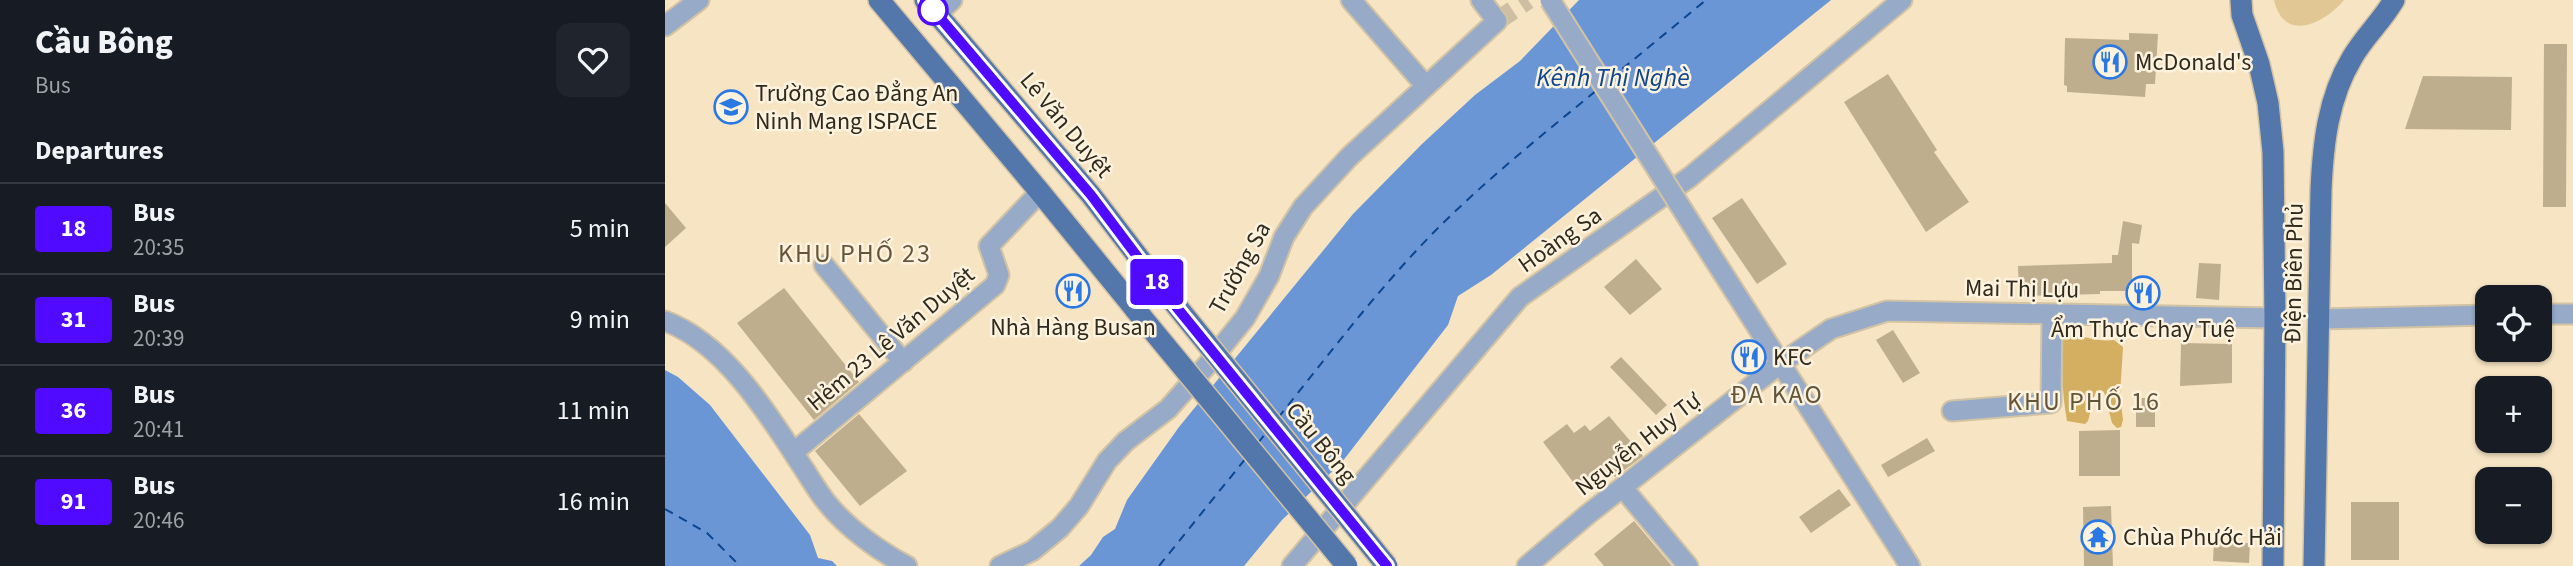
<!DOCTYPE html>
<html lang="en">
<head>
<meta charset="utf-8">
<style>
	body { margin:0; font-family:"Source Sans 3",sans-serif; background:#20242c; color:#f1f3f6; height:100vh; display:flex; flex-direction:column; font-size:26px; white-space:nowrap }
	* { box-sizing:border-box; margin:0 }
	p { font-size:23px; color:#9ea1a6 }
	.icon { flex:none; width:38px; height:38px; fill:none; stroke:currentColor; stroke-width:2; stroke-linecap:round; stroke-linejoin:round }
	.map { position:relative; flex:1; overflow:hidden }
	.sheet { display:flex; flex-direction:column; background:#171b24; width:665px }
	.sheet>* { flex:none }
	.badge { padding:0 14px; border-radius:5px; font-size:24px; line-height:46px }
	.tools { position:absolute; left:1810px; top:285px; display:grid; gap:14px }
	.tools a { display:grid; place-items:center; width:77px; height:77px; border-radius:14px; background:#171b24; box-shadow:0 2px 5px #0004; font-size:35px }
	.map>.badge { position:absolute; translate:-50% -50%; box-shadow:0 0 0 4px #fff }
	h2 { padding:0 35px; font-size:26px; line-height:63px }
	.round { display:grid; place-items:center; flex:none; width:74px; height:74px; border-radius:14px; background:#20242c }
	.summary { display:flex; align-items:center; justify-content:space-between; height:119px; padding:0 35px }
	h1 { font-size:33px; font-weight:800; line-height:52px }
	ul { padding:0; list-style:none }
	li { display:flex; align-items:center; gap:21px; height:91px; padding:0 35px; border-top:2px solid #363941 }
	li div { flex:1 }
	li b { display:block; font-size:26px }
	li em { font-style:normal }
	li .badge { min-width:77px; font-weight:700; text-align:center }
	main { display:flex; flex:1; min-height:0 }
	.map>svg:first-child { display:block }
</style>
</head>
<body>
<main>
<section class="sheet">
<div class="summary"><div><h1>Cầu Bông</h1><p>Bus</p></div><a class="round"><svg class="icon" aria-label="heart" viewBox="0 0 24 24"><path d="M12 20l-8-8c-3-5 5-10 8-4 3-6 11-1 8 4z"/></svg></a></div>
<h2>Departures</h2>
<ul>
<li><span class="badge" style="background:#4f0aff;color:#fff">18</span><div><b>Bus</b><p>20:35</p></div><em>5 min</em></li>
<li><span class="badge" style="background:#4f0aff;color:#fff">31</span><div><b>Bus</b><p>20:39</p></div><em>9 min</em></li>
<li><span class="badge" style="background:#4f0aff;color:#fff">36</span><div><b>Bus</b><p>20:41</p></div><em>11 min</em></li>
<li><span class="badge" style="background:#4f0aff;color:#fff">91</span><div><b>Bus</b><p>20:46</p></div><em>16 min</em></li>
</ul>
</section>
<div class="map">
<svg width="1908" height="566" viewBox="0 0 1908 566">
	<rect width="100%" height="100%" fill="#f6e4c3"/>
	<path fill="#e1c794" d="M 1609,0 L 1679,0 C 1660,23 1619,44 1609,0 Z"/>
	<path fill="#d5af61" d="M 1402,334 C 1419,336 1432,342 1449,340 L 1458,347 L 1455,395 L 1458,420 L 1456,427 L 1452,428 L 1447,423 L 1439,392 L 1435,390 L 1430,394 L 1423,421 L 1420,424 L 1402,421 C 1397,392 1396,364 1398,336 Z"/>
	<g fill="#6a96d5">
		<path d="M 914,0 L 1166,0 L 826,275 L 793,296 L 783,325 L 677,462 L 617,520 L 579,566 L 414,566 L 426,555 L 438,537 L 450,529 L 462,500 L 514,427 L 688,214 L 757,144 L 810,95 L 855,61 Z"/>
		<path d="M 0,370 L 13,377 L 45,405 L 145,535 L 153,558 L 167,561 L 172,566 L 0,566 Z"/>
	</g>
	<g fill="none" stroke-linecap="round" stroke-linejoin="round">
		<g stroke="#0c4691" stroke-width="2" stroke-dasharray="9 7" stroke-linecap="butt">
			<path d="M 945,79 L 1041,0"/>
			<path d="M 613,418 C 664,354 714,288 771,230 C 822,179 877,135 932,90"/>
			<path d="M 593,443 L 601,433"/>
			<path d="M 0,509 L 42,533 L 75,566"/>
			<path d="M 494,566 L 581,458"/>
		</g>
	</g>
	<g fill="#bfae8e">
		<path d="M 1464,33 L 1493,34 L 1490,84 L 1481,84 L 1480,97 L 1402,92 L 1402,86 L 1399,85 L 1400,38 L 1464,40 Z"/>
		<path d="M 1879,44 L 1902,44 L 1901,207 L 1878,207 Z"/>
		<path d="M 1223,74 L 1272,150 L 1269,152 L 1304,202 L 1261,232 L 1179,102 Z"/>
		<path d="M 1758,76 L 1847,77 L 1846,130 L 1740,129 Z"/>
		<path d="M 1077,198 L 1122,264 L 1092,284 L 1047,218 Z"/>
		<path d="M 0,203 L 21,228 L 0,247 Z"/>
		<path d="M 1458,221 L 1477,225 L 1474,244 L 1467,243 L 1467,291 L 1435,291 L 1435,294 L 1354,296 L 1353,266 L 1447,263 L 1447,255 L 1453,255 Z"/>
		<path d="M 971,259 L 997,289 L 965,315 L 939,287 Z"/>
		<path d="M 1534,263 L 1556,264 L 1554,300 L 1531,298 Z"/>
		<path d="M 119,288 L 194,382 L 149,420 L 72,323 Z"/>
		<path d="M 1228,330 L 1255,373 L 1238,383 L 1211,340 Z"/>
		<path d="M 1516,343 L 1567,344 L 1567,383 L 1515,386 Z"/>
		<path d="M 956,357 L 1002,405 L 991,415 L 945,367 Z"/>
		<rect x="1471" y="398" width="19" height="29"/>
		<path d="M 194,414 L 242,471 L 195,506 L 150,451 Z"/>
		<path d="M 944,416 L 978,456 L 950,477 L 945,472 L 917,494 L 878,442 L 902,424 L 909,433 L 920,425 L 925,431 Z"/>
		<path d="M 1455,430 L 1455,476 L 1414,476 L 1414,431 Z"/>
		<path d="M 1262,438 L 1270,451 L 1223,477 L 1216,465 Z"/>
		<path d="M 1174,489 L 1186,505 L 1146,533 L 1134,517 Z"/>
		<rect x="1686" y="502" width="48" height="58"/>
		<path d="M 1446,506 L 1448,566 L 1419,566 L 1418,507 Z"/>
		<path d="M 969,521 L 1007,566 L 939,566 L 929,554 Z"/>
		<path d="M 1549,542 L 1585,543 L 1584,563 L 1548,561 Z"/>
	</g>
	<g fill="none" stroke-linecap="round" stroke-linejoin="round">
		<path stroke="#cebfa2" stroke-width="19" stroke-dasharray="19 10" stroke-linecap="butt" d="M 832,21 L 863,0"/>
		<defs>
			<g id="minor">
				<path d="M 686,0 L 760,85"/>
				<path d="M 272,14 L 287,0"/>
				<path d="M 0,26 L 34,0"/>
				<path d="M 1036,239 L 1245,566"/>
				<path d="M 159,265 L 238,362"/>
				<path d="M 1874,314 L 1908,314"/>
				<path d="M 1654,319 L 1822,315"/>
				<path d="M 0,321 C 59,343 102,412 135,463 C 144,476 152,491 162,503 C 182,528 214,551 242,566"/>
				<path d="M 1287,411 L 1386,403 L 1387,315"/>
				<path d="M 129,452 L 330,285 L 334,275 L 324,246 L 375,192"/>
				<path d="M 958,488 L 1023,566"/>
				<path d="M 335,566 L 367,551 L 395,528 L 414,506 L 442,461 L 461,441 L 503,409 L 542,365 L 580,318 L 604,276 L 619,237 L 638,207 L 684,157 L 832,21 L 816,0"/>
				<path d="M 627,566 L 855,297 L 1025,177 L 1237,0"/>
				<path d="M 862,566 L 922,515 L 1116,363 L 1166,329 L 1222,311 L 1610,318"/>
			</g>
			<g id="major">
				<path d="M 214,0 L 375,192 L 470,309"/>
				<path d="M 260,0 L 426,195 L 497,288"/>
				<path d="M 1576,0 L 1577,15 L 1594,64 L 1603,103 L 1608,152 L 1610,318 L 1608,566"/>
				<path d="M 1649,566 L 1656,190 C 1658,144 1663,98 1687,58 C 1699,37 1717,21 1729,0"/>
			</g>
		</defs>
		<use href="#minor" stroke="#d2c3a5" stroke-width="23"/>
		<use href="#major" stroke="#d2c3a5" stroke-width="24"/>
		<use href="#minor" stroke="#97abc8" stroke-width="19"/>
		<use href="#major" stroke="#5477ab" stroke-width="21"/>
		<defs>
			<path id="minor-bridge" d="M 885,0 L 1036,239"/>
			<g id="major-bridge">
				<path d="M 497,288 L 722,566"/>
				<path d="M 470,309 L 682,566"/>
			</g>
		</defs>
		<use href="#minor-bridge" stroke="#d2c3a5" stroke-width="23" stroke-linecap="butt"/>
		<use href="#major-bridge" stroke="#d2c3a5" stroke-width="24" stroke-linecap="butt"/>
		<use href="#minor-bridge" stroke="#97abc8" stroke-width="19"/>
		<use href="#major-bridge" stroke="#5477ab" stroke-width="21"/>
	</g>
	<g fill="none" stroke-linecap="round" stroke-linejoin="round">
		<defs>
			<path id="line" d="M 260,0 L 426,195 L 496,288 L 722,566"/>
		</defs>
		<use href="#line" stroke="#fff" stroke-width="16"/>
		<use href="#line" stroke="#4f0aff" stroke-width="10"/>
	</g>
	<defs>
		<symbol id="restaurant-ring" viewBox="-11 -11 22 22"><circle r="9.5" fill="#fdf2de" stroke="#2978e3" stroke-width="1.5"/><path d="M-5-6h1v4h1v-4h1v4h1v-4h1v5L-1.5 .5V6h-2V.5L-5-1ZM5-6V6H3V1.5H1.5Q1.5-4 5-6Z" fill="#2978e3"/></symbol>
		<symbol id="school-ring" viewBox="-11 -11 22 22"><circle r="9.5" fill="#fdf2de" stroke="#2978e3" stroke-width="1.5"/><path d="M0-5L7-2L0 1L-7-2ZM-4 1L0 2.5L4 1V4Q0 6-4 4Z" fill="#2978e3"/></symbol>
		<symbol id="temple-ring" viewBox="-11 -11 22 22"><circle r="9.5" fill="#fdf2de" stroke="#2978e3" stroke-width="1.5"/><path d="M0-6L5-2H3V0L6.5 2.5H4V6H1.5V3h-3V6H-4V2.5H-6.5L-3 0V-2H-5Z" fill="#2978e3"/></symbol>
	</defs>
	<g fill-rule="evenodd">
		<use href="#restaurant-ring" x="1426" y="43" width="38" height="38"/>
		<use href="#school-ring" x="47" y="88" width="38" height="38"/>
		<use href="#restaurant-ring" x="389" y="272" width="38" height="38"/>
		<use href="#restaurant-ring" x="1459" y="274" width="38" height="38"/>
		<use href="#restaurant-ring" x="1065" y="338" width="38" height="38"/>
		<use href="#temple-ring" x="1414" y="518" width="38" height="38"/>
	</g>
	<circle fill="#fff" stroke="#4f0aff" stroke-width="3.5" cx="268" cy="10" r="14"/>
	<g text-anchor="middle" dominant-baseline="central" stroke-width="5" stroke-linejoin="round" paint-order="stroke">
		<g font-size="24" fill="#302a1d" stroke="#fdf2de" text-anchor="start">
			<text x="1470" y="62">McDonald's</text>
			<text x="90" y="93">Trường Cao Đẳng An<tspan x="90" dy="28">Ninh Mạng ISPACE</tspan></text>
			<text x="408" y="327" text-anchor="middle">Nhà Hàng Busan</text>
			<text x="1478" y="329" text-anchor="middle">Ẩm Thực Chay Tuệ</text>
			<text x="1108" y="357">KFC</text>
			<text x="1458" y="537">Chùa Phước Hải</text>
		</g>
		<g font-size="24" fill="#302a1d" stroke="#fdf2de">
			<text transform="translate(401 125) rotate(50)">Lê Văn Duyệt</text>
			<text transform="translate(895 240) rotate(-35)">Hoàng Sa</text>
			<text transform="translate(575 268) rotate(-61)">Trường Sa</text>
			<text transform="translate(1629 273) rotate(-89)">Ðiện Biên Phủ</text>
			<text transform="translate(1357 289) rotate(1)">Mai Thị Lựu</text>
			<text transform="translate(226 339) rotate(-40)">Hẻm 23 Lê Văn Duyệt</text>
			<text transform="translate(656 443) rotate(51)">Cầu Bông</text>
			<text transform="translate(973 444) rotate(-38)">Nguyễn Huy Tự</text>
		</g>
		<g font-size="26" font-style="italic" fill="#0c4691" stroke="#fdf2de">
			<text x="948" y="77">Kênh Thị Nghè</text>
		</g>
		<g font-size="26" letter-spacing="2" fill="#645538" stroke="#fdf2de">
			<text x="190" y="253">KHU PHỐ 23</text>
			<text x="1112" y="394">ĐA KAO</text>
			<text x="1419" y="401">KHU PHỐ 16</text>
		</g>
	</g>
</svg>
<div class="tools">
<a><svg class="icon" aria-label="locate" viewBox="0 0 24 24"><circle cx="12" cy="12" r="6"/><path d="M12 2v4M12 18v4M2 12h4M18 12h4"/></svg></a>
<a>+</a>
<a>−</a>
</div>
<b class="badge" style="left:492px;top:282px;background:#4f0aff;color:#fff">18</b>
</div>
</main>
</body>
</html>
